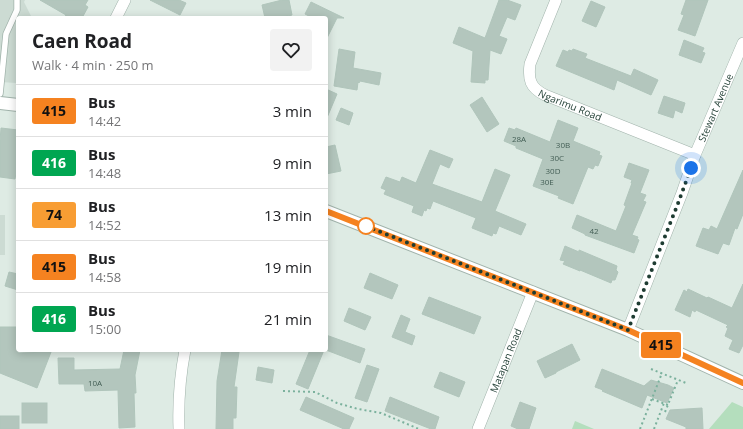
<!DOCTYPE html>
<html lang="en">
<head>
<meta charset="utf-8">
<style>
	body { margin:0; font-family:"Open Sans",sans-serif; background:#f2f2f2; color:#202124; height:100vh; display:flex; flex-direction:column; font-size:15px; white-space:nowrap }
	* { box-sizing:border-box; margin:0 }
	p { font-size:13px; color:#757577 }
	.icon { flex:none; width:22px; height:22px; fill:none; stroke:currentColor; stroke-width:2; stroke-linecap:round; stroke-linejoin:round }
	.map { position:relative; flex:1; overflow:hidden }
	.panel { position:absolute; left:16px; top:16px; width:312px; height:336px; display:flex; flex-direction:column; background:#fff; border-radius:4px; box-shadow:0 2px 10px #0003 }
	.panel>* { flex:none }
	.badge { padding:0 8px; border-radius:3px; font-size:14px; line-height:26px }
	.you { position:absolute; width:20px; height:20px; margin:-10px; border:3px solid #fff; border-radius:50%; background:#1a73e8; box-shadow:0 0 0 6px #1a73e833 }
	.map>.badge { position:absolute; translate:-50% -50%; box-shadow:0 0 0 2px #fff }
	.round { display:grid; place-items:center; flex:none; width:42px; height:42px; border-radius:4px; background:#f2f2f2 }
	.head { display:flex; align-items:center; justify-content:space-between; height:68px; padding:0 16px }
	h1 { font-size:19px; font-weight:700; line-height:30px }
	ul { padding:0; list-style:none }
	li { display:flex; align-items:center; gap:12px; height:52px; padding:0 16px; border-top:1px solid #e0e0e0 }
	li div { flex:1 }
	li b { display:block; font-size:15px }
	li em { font-style:normal }
	li .badge { min-width:44px; font-weight:700; text-align:center }
	.map>svg:first-child { display:block }
</style>
</head>
<body>
<div class="map">
<svg width="743" height="429" viewBox="0 0 743 429">
	<rect width="100%" height="100%" fill="#deebe4"/>
	<g fill="#ccdbd3">
		<path d="M 0,0 L 25,0 L 24,2 L 32,18 L 18,18 L 18,79 L 17,83 L 0,82 Z"/>
		<rect x="0" y="215" width="5" height="40"/>
	</g>
	<g fill="#b4debd">
		<path d="M 732,402 L 743,407 L 743,429 L 709,429 Z"/>
		<path d="M 575,421 L 594,429 L 572,429 Z"/>
	</g>
	<g fill="#b3c6bd" stroke="#b0c5bb">
		<path d="M 40,0 L 88,0 L 85,5 L 88,7 L 82,18 L 64,18 L 66,15 Z"/>
		<path d="M 150,0 L 179,0 L 186,3 L 180,15 Z"/>
		<path d="M 282,0 L 289,0 L 292,15 L 280,18 L 265,18 L 262,5 Z"/>
		<path d="M 499,0 L 507,0 L 521,5 L 515,20 L 507,17 L 499,36 L 507,39 L 501,54 L 490,50 L 488,80 L 485,80 L 485,83 L 471,82 L 473,51 L 453,43 L 459,27 L 485,38 Z"/>
		<path d="M 686,0 L 708,0 L 695,36 L 678,30 L 684,15 L 681,14 Z"/>
		<path d="M 591,1 L 605,7 L 596,27 L 582,21 Z"/>
		<path d="M 311,2 L 344,18 L 337,18 L 326,40 L 326,18 L 313,18 L 305,14 Z"/>
		<path d="M 684,40 L 704,48 L 702,52 L 705,53 L 701,63 L 679,55 Z"/>
		<path d="M 339,49 L 355,52 L 353,68 L 381,73 L 379,85 L 360,81 L 359,83 L 358,82 L 357,90 L 334,86 Z"/>
		<path d="M 573,49 L 587,54 L 585,58 L 631,76 L 634,69 L 658,80 L 651,95 L 617,80 L 614,90 L 556,66 L 563,50 L 568,52 L 569,50 L 572,51 Z"/>
		<path d="M 326,89 L 337,94 L 326,120 Z"/>
		<path d="M 664,96 L 685,103 L 682,113 L 675,110 L 673,118 L 658,113 Z"/>
		<path d="M 482,97 L 499,124 L 487,132 L 470,105 Z"/>
		<path d="M 341,108 L 353,113 L 349,125 L 336,120 Z"/>
		<path d="M 558,120 L 578,128 L 573,141 L 600,152 L 599,155 L 602,156 L 598,166 L 595,165 L 593,169 L 588,167 L 573,204 L 558,198 L 559,196 L 533,186 L 543,159 L 516,148 L 516,146 L 504,141 L 509,128 L 515,130 L 516,128 L 550,142 Z"/>
		<path d="M 1,128 L 18,130 L 18,173 L 16,173 L 15,179 L 0,177 L 0,141 Z"/>
		<path d="M 335,145 L 341,171 L 326,174 L 326,147 Z"/>
		<path d="M 430,150 L 453,159 L 449,168 L 440,164 L 432,184 L 482,202 L 495,169 L 510,175 L 495,211 L 526,224 L 521,235 L 499,226 L 496,234 L 493,233 L 492,236 L 472,228 L 476,218 L 433,201 L 430,209 L 427,208 L 426,211 L 424,210 L 422,216 L 412,212 L 414,206 L 384,194 L 386,190 L 381,188 L 386,177 L 400,182 L 402,177 L 416,183 Z"/>
		<path d="M 629,163 L 649,170 L 640,193 L 646,195 L 643,201 L 646,202 L 632,235 L 638,237 L 637,239 L 639,240 L 634,253 L 585,235 L 585,234 L 572,228 L 577,215 L 616,231 L 626,206 L 624,205 L 632,183 L 631,183 L 632,180 L 624,177 Z"/>
		<path d="M 743,170 L 743,214 L 737,229 L 735,228 L 729,245 L 723,243 L 718,254 L 696,246 L 703,228 L 709,230 L 711,226 L 717,229 Z"/>
		<path d="M 565,246 L 579,252 L 579,250 L 617,266 L 616,270 L 618,272 L 615,280 L 612,280 L 611,283 L 580,270 L 580,271 L 563,264 L 565,261 L 560,260 Z"/>
		<path d="M 9,272 L 18,274 L 18,290 L 5,286 Z"/>
		<path d="M 370,273 L 398,285 L 392,299 L 364,288 Z"/>
		<path d="M 743,284 L 743,345 L 739,353 L 729,349 L 733,340 L 725,336 L 728,328 L 726,327 L 728,325 L 696,310 L 695,312 L 692,310 L 690,317 L 675,310 L 684,290 L 687,292 L 688,289 L 707,298 L 708,297 L 732,308 Z"/>
		<path d="M 429,297 L 481,317 L 474,334 L 422,314 Z"/>
		<path d="M 349,308 L 371,317 L 365,330 L 344,321 Z"/>
		<path d="M 401,315 L 410,319 L 405,332 L 415,336 L 412,345 L 392,337 Z"/>
		<path d="M 0,327 L 18,327 L 18,353 L 51,352 L 37,388 L 0,373 Z"/>
		<path d="M 326,335 L 365,349 L 360,363 L 326,350 Z"/>
		<path d="M 572,344 L 580,360 L 556,372 L 556,373 L 545,378 L 537,361 Z"/>
		<path d="M 124,350 L 140,350 L 135,375 L 136,393 L 134,393 L 135,427 L 119,428 L 118,390 L 85,391 L 84,384 L 59,384 L 58,358 L 74,358 L 74,370 L 120,369 Z"/>
		<path d="M 222,350 L 239,352 L 234,387 L 237,387 L 236,418 L 233,418 L 233,429 L 216,429 L 217,381 Z"/>
		<path d="M 310,350 L 324,350 L 308,389 L 296,384 Z"/>
		<path d="M 367,365 L 379,369 L 367,402 L 355,398 Z"/>
		<path d="M 258,367 L 274,370 L 272,383 L 256,380 Z"/>
		<path d="M 602,369 L 644,386 L 651,380 L 668,385 L 674,388 L 667,403 L 647,395 L 642,408 L 602,391 L 603,390 L 595,387 Z"/>
		<path d="M 440,372 L 465,382 L 459,397 L 434,387 Z"/>
		<path d="M 306,397 L 354,418 L 349,429 L 344,429 L 300,410 Z"/>
		<path d="M 390,397 L 439,417 L 435,429 L 431,429 L 385,411 Z"/>
		<path d="M 520,402 L 536,408 L 529,429 L 518,429 L 511,426 Z"/>
		<rect x="22" y="403" width="25" height="20"/>
		<path d="M 702,408 L 703,429 L 686,429 L 686,427 L 666,419 L 670,410 Z"/>
		<rect x="0" y="416" width="19" height="13"/>
	</g>
	<g fill="none" stroke-linecap="round" stroke-linejoin="round">
		<defs>
			<path id="service" d="M 0,94 L 6,34 L 17,10 L 17,0"/>
			<g id="minor">
				<path id="s1" d="M 556,0 L 530,64 C 528,79 530,88 545,95 L 695,155"/>
				<path d="M 116,18 L 125,0"/>
				<path id="s2" d="M 628,330 L 682,193 L 695,155 L 743,43"/>
				<path d="M 179,429 C 178,402 180,376 185,350"/>
				<path id="s3" d="M 478,429 L 533,292"/>
			</g>
			<g id="tertiary">
				<path d="M 0,103 L 18,105"/>
				<path d="M 326,211 L 628,330 L 743,383"/>
			</g>
		</defs>
		<use href="#service" stroke="#a1b3ab" stroke-width="7"/>
		<use href="#minor" stroke="#a1b3ab" stroke-width="12"/>
		<use href="#tertiary" stroke="#a1b3ab" stroke-width="14"/>
		<g stroke="#7bb19d" stroke-width="2" stroke-dasharray="2 3" stroke-linecap="butt">
			<path d="M 651,369 L 686,383"/>
			<path d="M 283,391 L 315,392 L 337,403 L 358,409 L 381,413 L 419,429"/>
			<path d="M 652,399 L 668,405"/>
			<path d="M 665,412 L 678,380"/>
			<path d="M 640,429 L 662,373"/>
			<path d="M 654,429 L 664,403"/>
		</g>
		<use href="#service" stroke="#fff" stroke-width="5.5"/>
		<use href="#minor" stroke="#fff" stroke-width="11"/>
		<use href="#tertiary" stroke="#fff" stroke-width="12"/>
	</g>
	<g fill="none" stroke-linecap="round" stroke-linejoin="round">
		<defs>
			<path id="line" d="M 326,211 L 628,330 L 743,383"/>
		</defs>
		<use href="#line" stroke="#fff" stroke-width="9"/>
		<use href="#line" stroke="#f58220" stroke-width="6"/>
		<path stroke="#1e3c32" stroke-width="4" stroke-dasharray="0 7.2" d="M 366,226 L 363,225 L 628,330 L 677,206 L 691,168"/>
	</g>
	<circle fill="#fff" stroke="#f58220" stroke-width="2" cx="366" cy="226" r="8"/>
	<g text-anchor="middle" dominant-baseline="central" stroke-width="3.5" stroke-linejoin="round" paint-order="stroke">
		<g font-size="8" fill="#435e55">
			<text x="519" y="138">28A</text>
			<text x="563" y="144">30B</text>
			<text x="557" y="157">30C</text>
			<text x="553" y="170">30D</text>
			<text x="547" y="181">30E</text>
			<text x="594" y="230">42</text>
			<text x="95" y="382">10A</text>
		</g>
		<g font-size="10" fill="#1e3c32" stroke="#eef7f2">
			<text stroke="none"><textPath href="#s1" startOffset="134">Ngarimu Road</textPath></text>
			<text stroke="none"><textPath href="#s2" startOffset="239">Stewart Avenue</textPath></text>
			<text stroke="none"><textPath href="#s3" startOffset="74">Matapan Road</textPath></text>
		</g>
	</g>
</svg>
<div class="you" style="left:691px;top:168px"></div>
<b class="badge" style="left:661px;top:345px;background:#f58220;color:#111">415</b>
<section class="panel">
<div class="head"><div><h1>Caen Road</h1><p>Walk · 4 min · 250 m</p></div><a class="round"><svg class="icon" aria-label="heart" viewBox="0 0 24 24"><path d="M12 20l-8-8c-3-5 5-10 8-4 3-6 11-1 8 4z"/></svg></a></div>
<ul>
<li><span class="badge" style="background:#f58220;color:#111">415</span><div><b>Bus</b><p>14:42</p></div><em>3 min</em></li>
<li><span class="badge" style="background:#00a651;color:#fff">416</span><div><b>Bus</b><p>14:48</p></div><em>9 min</em></li>
<li><span class="badge" style="background:#f89d33;color:#111">74</span><div><b>Bus</b><p>14:52</p></div><em>13 min</em></li>
<li><span class="badge" style="background:#f58220;color:#111">415</span><div><b>Bus</b><p>14:58</p></div><em>19 min</em></li>
<li><span class="badge" style="background:#00a651;color:#fff">416</span><div><b>Bus</b><p>15:00</p></div><em>21 min</em></li>
</ul>
</section>
</div>
</body>
</html>
